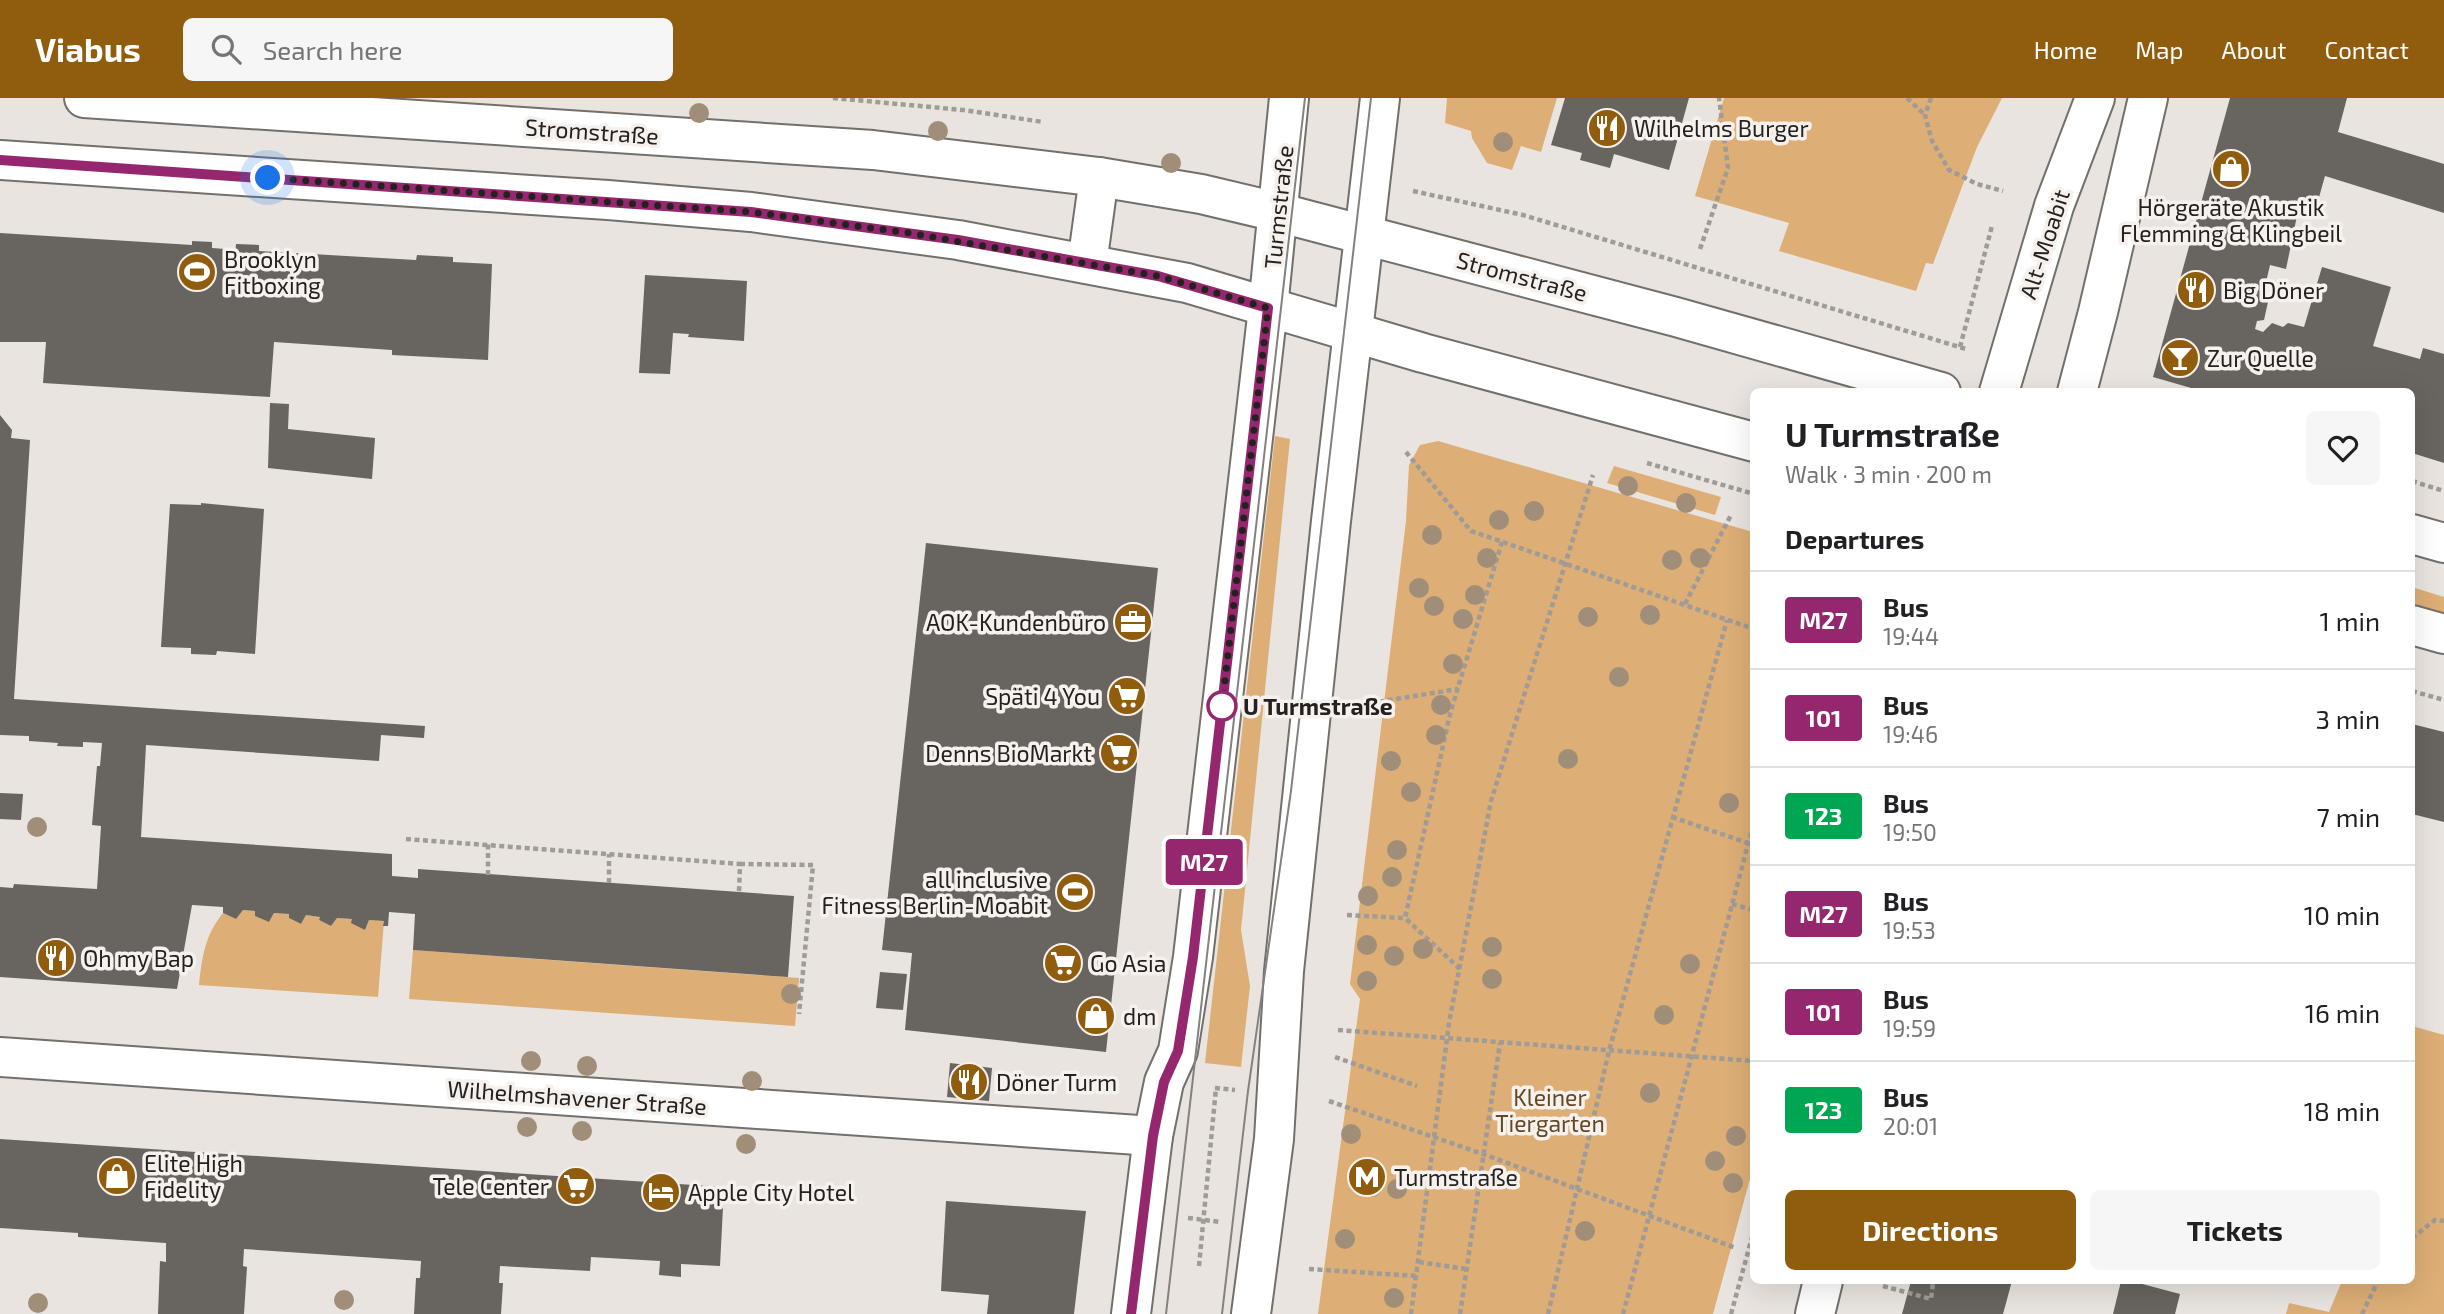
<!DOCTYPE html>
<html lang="en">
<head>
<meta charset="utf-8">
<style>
	body { margin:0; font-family:"Exo 2",sans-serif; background:#f6f6f6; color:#202124; height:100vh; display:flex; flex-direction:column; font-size:26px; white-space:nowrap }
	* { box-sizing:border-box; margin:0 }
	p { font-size:23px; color:#757577 }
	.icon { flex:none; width:38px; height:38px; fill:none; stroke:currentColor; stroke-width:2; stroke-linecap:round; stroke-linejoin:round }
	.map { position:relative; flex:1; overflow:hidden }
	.panel { position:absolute; left:1750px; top:290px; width:665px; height:896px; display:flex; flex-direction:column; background:#fff; border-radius:10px; box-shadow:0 7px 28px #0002 }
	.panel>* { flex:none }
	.badge { padding:0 14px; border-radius:5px; font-size:24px; line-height:46px }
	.you { position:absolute; width:35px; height:35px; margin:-18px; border:5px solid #fff; border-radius:50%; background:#1a73e8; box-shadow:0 0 0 10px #1a73e833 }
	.map>.badge { position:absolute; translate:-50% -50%; box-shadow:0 0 0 4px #fff }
	h2 { padding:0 35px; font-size:26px; line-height:63px }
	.round { display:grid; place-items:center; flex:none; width:74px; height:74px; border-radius:10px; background:#f6f6f6 }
	.overview { display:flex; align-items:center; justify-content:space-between; height:119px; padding:0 35px }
	h1 { font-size:33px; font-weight:700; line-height:52px }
	.primary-button { display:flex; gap:14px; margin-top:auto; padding:14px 35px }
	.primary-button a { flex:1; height:80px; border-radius:10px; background:#905d0e; color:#fff; font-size:28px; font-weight:700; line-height:80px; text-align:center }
	.primary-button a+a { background:#f6f6f6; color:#202124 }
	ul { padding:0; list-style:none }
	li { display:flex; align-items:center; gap:21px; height:98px; padding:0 35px; border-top:2px solid #e0e0e0 }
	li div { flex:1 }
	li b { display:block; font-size:26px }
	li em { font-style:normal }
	li .badge { min-width:77px; font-weight:700; text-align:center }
	header { display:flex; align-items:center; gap:42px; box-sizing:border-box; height:98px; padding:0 35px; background:#905d0e; color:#fff }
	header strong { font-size:33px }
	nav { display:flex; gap:38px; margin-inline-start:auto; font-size:24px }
	.search { width:490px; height:63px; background:#f6f6f6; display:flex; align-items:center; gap:18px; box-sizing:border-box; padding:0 24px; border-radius:10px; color:#757577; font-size:26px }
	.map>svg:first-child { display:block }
</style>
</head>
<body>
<header>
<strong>Viabus</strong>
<div class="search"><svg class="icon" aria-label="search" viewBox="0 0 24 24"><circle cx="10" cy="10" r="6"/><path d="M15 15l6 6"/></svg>Search here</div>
<nav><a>Home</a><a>Map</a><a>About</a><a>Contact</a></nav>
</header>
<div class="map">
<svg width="2444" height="1216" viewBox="0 0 2444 1216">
	<rect width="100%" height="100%" fill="#e9e4df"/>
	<g fill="#ddae76">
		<path d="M 1447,0 L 1557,0 L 1541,54 L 1521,48 L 1512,72 L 1487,65 L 1472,40 L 1471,33 L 1445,25 Z"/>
		<path d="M 1724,0 L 2002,0 L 1977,49 L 1933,166 L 1926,165 L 1916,193 L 1779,153 L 1789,125 L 1695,98 Z"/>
		<path d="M 1275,338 L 1290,341 L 1241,832 L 1250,888 L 1241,969 L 1205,965 Z"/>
		<path d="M 1438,343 L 1753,434 L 1753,1070 L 1713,1216 L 1318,1216 L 1360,901 L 1350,886 L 1406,423 L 1409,367 L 1420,347 Z"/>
		<path d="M 1614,368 L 1721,399 L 1715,417 L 1607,385 Z"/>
		<path d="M 2412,489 L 2444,499 L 2444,516 L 2412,506 Z"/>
		<path d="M 243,812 L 255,813 L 256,818 L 269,824 L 274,815 L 289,816 L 289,820 L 301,826 L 306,817 L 320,819 L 319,822 L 331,828 L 337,820 L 352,821 L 365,832 L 369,822 L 384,823 L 378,899 L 199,887 C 202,859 205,837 223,815 L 236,821 Z"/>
		<path d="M 413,852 L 799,880 L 795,928 L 409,901 Z"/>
		<path d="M 2412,928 L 2444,937 L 2444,1216 L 2286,1216 L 2289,1205 L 2329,1214 L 2342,1183 L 2412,1183 Z"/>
	</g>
	<g fill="#68645f">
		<path d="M 1565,0 L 1689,0 L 1669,72 L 1614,56 L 1610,70 L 1580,62 L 1582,55 L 1551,47 Z"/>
		<path d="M 2230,0 L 2347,0 L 2338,34 L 2444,66 L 2444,115 L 2325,78 L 2314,117 L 2298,113 L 2286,171 L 2270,167 L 2262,201 L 2268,204 L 2264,222 L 2257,223 L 2255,231 L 2263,234 L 2272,225 L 2283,229 L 2288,225 L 2304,229 L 2322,169 L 2391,189 L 2373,248 L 2420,261 L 2423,250 L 2444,256 L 2444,365 L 2412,355 L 2412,294 L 2205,294 L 2153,279 Z"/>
		<path d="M 0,135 L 192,147 L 192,143 L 212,144 L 212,150 L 225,151 L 224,159 L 235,160 L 236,146 L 259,147 L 259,153 L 416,162 L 417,157 L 453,159 L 453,164 L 492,166 L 488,262 L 392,257 L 392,252 L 274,244 L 270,299 L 43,285 L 46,244 L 0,244 Z"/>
		<path d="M 645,177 L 747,183 L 744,243 L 688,239 L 689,236 L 673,235 L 670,276 L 639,275 Z"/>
		<path d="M 270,305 L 289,306 L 288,331 L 375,340 L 372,381 L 268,370 Z"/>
		<path d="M 0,317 L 12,332 L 11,340 L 30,342 L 14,601 L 425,628 L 424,640 L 381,637 L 379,663 L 146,647 L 141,739 L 392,756 L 392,778 L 418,780 L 418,771 L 794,798 L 788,879 L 413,852 L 415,816 L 389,814 L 388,828 L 383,828 L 384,823 L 369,822 L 365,832 L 351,825 L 352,821 L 337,820 L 331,828 L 319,822 L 320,819 L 306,817 L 301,826 L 289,820 L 289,816 L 274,815 L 269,824 L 255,818 L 255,813 L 243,812 L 236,821 L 223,815 L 223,809 L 192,807 L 177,891 L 0,879 L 0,789 L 13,790 L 14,786 L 97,791 L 101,728 L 92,727 L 97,668 L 100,668 L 102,645 L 83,644 L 83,649 L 57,648 L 58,645 L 29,643 L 29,638 L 0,637 Z"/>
		<path d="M 201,405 L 264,411 L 255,556 L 217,553 L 216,557 L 191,556 L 191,550 L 161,549 L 170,406 L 201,407 Z"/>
		<path d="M 926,445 L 1158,470 L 1106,954 L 905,932 L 912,855 L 882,852 Z"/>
		<path d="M 2412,626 L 2444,634 L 2444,724 L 2412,716 Z"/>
		<path d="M 0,695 L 23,696 L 21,722 L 0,721 Z"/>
		<path d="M 880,874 L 907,876 L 903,912 L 876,910 Z"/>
		<path d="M 950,965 L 992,970 L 989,1003 L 947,999 Z"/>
		<path d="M 0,1041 L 724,1089 L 720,1168 L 681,1166 L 681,1179 L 659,1177 L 660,1163 L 591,1159 L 590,1173 L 500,1168 L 499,1185 L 503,1185 L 501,1216 L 414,1216 L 416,1180 L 420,1180 L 421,1163 L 244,1151 L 243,1168 L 247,1169 L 244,1216 L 158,1216 L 160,1163 L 166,1164 L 166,1145 L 78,1139 L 78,1135 L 0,1130 Z"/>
		<path d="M 946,1103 L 1086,1113 L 1074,1216 L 987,1216 L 989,1197 L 941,1193 Z"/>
		<path d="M 1911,1183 L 2012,1183 L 2003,1216 L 1902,1216 Z"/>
		<path d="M 2121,1183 L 2131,1183 L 2180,1196 L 2175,1216 L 2113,1216 Z"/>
	</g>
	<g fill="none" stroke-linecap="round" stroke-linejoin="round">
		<defs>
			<g id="minor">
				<path d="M 1087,166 L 1099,79"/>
				<path d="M 0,959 L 1153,1038"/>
			</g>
			<g id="major">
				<path d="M 84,0 L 873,52 L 1099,79 L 1201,96 L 1277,114 L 1676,219 L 1941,294"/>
				<path d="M 0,62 L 608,102 L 751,114 L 958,142 L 1187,185 L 1423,255 L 1754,344"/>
				<path d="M 1999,294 L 2054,108 L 2095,0"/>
				<path d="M 2077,294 L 2098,214 L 2148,0"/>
				<path d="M 2412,436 L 2444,445"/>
				<path d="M 2412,527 L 2444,536"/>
				<path d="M 1131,1216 L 1153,1038 L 1164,984 L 1178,953 L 1193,859 L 1268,210 L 1289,0"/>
				<path d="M 1251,1216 L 1274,1041 L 1284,873 L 1331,423 L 1380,0"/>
				<path d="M 1815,1216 L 1823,1183"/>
			</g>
		</defs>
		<use href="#minor" stroke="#736f6b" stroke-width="42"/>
		<use href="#major" stroke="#736f6b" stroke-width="42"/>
		<g stroke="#9f9b97" stroke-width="4.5" stroke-dasharray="5 3.5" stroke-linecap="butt">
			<path d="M 833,0 L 963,12 L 1043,24"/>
			<path d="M 1907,0 L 1925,17"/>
			<path d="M 1931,0 L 1925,17 L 1932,43 L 1949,72 L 1977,86 L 2003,93"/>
			<path d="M 1413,93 L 1523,117 L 1966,251"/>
			<path d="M 1700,151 L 1728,70 L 1719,0"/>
			<path d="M 1960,249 L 1992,128"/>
			<path d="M 1406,354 L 1471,433 L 1754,531"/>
			<path d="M 1647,365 L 1754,396"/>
			<path d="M 2412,383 L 2444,393"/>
			<path d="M 1685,506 L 1731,417"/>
			<path d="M 2412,593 L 2444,602"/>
			<path d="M 1371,605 L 1458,591"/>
			<path d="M 1672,719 L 1748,745"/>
			<path d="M 406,741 L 740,766 L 739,794"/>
			<path d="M 740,766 L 813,767 L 799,916"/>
			<path d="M 488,777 L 488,746"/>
			<path d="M 609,785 L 609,756"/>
			<path d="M 1732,806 L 1754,812"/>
			<path d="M 1347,817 L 1405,820"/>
			<path d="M 1460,871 L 1405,820 L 1450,616 L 1502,444"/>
			<path d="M 1338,932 L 1754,963"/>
			<path d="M 1335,959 L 1417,988"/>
			<path d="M 1215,990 L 1235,992"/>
			<path d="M 1329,1003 L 1483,1056 L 1736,1150"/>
			<path d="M 1188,1120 L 1221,1124"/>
			<path d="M 2412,1140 L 2435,1122 L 2444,1123"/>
			<path d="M 1419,1164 L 1466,1171"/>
			<path d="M 1199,1168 L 1216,990"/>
			<path d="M 1309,1171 L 1417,1178"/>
			<path d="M 1883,1188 L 1931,1201 L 1933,1185"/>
			<path d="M 1411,1216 L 1449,925 L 1491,703 L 1593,377"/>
			<path d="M 1460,1216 L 1500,945"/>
			<path d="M 1548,1216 L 1609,953 L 1727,522"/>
			<path d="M 1623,1216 L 1754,724"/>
			<path d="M 1731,1216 L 1754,1132"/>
			<path d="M 2362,1216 L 2378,1183"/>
		</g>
		<use href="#minor" stroke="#fff" stroke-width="38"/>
		<use href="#major" stroke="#fff" stroke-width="38"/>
		<g stroke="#84817e" stroke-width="2">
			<path d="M 1166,1216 L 1305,0"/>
			<path d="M 1222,1216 L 1248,993 L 1291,693 L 1371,0"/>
		</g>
	</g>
	<g fill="#a08e79">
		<circle cx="699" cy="15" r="10"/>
		<circle cx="938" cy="33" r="10"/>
		<circle cx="1503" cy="44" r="10"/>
		<circle cx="1171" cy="65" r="10"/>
		<circle cx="1628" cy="388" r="10"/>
		<circle cx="1686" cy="405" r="10"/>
		<circle cx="1534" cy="413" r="10"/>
		<circle cx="1499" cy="422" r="10"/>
		<circle cx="1432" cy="437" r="10"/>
		<circle cx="1487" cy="460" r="10"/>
		<circle cx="1700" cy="460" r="10"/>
		<circle cx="1672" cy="462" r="10"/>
		<circle cx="1419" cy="490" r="10"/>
		<circle cx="1475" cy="497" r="10"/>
		<circle cx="1434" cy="508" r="10"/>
		<circle cx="1650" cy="517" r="10"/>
		<circle cx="1588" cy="519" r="10"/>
		<circle cx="1463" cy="521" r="10"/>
		<circle cx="1453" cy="566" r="10"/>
		<circle cx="1619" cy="579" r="10"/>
		<circle cx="1441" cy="607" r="10"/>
		<circle cx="1436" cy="637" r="10"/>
		<circle cx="1568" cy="661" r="10"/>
		<circle cx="1391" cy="663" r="10"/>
		<circle cx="1411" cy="694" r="10"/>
		<circle cx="1729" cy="705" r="10"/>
		<circle cx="37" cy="729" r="10"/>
		<circle cx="1397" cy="752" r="10"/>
		<circle cx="1392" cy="779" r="10"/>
		<circle cx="1368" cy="798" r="10"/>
		<circle cx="1367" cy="847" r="10"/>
		<circle cx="1492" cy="849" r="10"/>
		<circle cx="1423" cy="851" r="10"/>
		<circle cx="1394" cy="858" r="10"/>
		<circle cx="1690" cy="866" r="10"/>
		<circle cx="1492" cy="881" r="10"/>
		<circle cx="1367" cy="883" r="10"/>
		<circle cx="791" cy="896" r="10"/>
		<circle cx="1664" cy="917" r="10"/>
		<circle cx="531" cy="963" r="10"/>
		<circle cx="587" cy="968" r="10"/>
		<circle cx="752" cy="983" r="10"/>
		<circle cx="1650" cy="995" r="10"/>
		<circle cx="527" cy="1029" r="10"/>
		<circle cx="582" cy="1033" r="10"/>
		<circle cx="1351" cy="1036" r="10"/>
		<circle cx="1736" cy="1038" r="10"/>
		<circle cx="746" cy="1046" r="10"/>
		<circle cx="1715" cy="1063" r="10"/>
		<circle cx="1733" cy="1085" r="10"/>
		<circle cx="1372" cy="1089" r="10"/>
		<circle cx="1397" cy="1091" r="10"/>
		<circle cx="1585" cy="1133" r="10"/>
		<circle cx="1345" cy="1141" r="10"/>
		<circle cx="1394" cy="1200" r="10"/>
		<circle cx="344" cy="1202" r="10"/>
		<circle cx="38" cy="1205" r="10"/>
	</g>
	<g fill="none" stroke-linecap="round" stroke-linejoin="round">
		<defs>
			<path id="line" d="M 0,62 L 751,114 L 958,142 L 1158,178 L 1268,210 L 1193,859 L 1178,953 L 1164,984 L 1153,1038 L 1131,1216"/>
		</defs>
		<use href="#line" stroke="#fff" stroke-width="16"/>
		<use href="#line" stroke="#95276e" stroke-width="10"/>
		<path stroke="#242220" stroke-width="7" stroke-dasharray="0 12.6" d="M 268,80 L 751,114 L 909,135 L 1158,178 L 1268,210 L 1222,608"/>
	</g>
	<defs>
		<symbol id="restaurant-disc" viewBox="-11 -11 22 22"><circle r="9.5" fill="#905d0e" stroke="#f6f1ec"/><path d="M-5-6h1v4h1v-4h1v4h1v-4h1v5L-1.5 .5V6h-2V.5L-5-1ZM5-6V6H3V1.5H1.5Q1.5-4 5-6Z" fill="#fff"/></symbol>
		<symbol id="shop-disc" viewBox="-11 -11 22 22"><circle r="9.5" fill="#905d0e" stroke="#f6f1ec"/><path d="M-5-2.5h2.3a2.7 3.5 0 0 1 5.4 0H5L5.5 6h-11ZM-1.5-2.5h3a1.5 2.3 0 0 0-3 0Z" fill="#fff"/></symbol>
		<symbol id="stadium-disc" viewBox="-11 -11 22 22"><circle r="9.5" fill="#905d0e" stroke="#f6f1ec"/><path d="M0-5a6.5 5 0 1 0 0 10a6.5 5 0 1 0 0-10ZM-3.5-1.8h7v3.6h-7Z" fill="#fff"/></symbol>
		<symbol id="bar-disc" viewBox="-11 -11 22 22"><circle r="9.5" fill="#905d0e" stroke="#f6f1ec"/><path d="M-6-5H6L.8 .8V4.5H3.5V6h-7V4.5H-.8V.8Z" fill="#fff"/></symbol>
		<symbol id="office-disc" viewBox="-11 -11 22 22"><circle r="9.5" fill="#905d0e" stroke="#f6f1ec"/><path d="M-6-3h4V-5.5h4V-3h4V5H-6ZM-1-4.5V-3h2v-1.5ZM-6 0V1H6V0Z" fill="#fff"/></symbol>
		<symbol id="supermarket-disc" viewBox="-11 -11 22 22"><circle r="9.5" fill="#905d0e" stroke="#f6f1ec"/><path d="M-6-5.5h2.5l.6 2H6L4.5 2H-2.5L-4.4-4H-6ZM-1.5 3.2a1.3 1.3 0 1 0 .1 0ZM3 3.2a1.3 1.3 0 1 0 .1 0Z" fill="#fff"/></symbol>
		<symbol id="metro-disc" viewBox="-11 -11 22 22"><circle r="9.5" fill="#905d0e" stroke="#f6f1ec"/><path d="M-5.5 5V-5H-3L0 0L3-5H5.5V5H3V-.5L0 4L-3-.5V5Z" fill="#fff"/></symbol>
		<symbol id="hotel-disc" viewBox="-11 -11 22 22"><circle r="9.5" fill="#905d0e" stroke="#f6f1ec"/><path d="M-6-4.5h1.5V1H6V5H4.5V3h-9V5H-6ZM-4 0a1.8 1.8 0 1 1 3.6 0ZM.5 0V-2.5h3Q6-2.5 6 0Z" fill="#fff"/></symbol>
	</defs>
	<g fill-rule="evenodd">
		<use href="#restaurant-disc" x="1585" y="8" width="44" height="44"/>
		<use href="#shop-disc" x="2209" y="49" width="44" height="44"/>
		<use href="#stadium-disc" x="175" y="152" width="44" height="44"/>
		<use href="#restaurant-disc" x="2174" y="170" width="44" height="44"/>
		<use href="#bar-disc" x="2158" y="238" width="44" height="44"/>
		<use href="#office-disc" x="1111" y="502" width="44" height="44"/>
		<use href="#supermarket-disc" x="1105" y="576" width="44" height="44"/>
		<use href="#supermarket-disc" x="1097" y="633" width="44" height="44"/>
		<use href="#stadium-disc" x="1053" y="772" width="44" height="44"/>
		<use href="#restaurant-disc" x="34" y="838" width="44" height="44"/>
		<use href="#supermarket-disc" x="1041" y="843" width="44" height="44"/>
		<use href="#shop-disc" x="1074" y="896" width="44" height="44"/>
		<use href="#restaurant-disc" x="947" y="962" width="44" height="44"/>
		<use href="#shop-disc" x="95" y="1056" width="44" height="44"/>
		<use href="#metro-disc" x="1345" y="1057" width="44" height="44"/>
		<use href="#supermarket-disc" x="554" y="1066" width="44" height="44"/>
		<use href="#hotel-disc" x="639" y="1072" width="44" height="44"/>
	</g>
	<circle fill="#fff" stroke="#95276e" stroke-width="3.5" cx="1222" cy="608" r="14"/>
	<g text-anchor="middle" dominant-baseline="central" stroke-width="7" stroke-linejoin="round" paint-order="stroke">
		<g font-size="23" fill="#242220" stroke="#f6f1ec" text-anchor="start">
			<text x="1634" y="30">Wilhelms Burger</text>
			<text x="2231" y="109" text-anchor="middle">Hörgeräte Akustik<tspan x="2231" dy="26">Flemming &amp; Klingbeil</tspan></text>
			<text x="224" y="161">Brooklyn<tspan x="224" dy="26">Fitboxing</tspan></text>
			<text x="2223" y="192">Big Döner</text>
			<text x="2207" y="260">Zur Quelle</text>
			<text x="1106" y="524" text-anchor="end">AOK-Kundenbüro</text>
			<text x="1100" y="598" text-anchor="end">Späti 4 You</text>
			<text x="1092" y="655" text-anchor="end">Denns BioMarkt</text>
			<text x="1048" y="781" text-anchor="end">all inclusive<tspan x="1048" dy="26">Fitness Berlin-Moabit</tspan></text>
			<text x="83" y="860">Oh my Bap</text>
			<text x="1090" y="865">Go Asia</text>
			<text x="1123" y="918">dm</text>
			<text x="996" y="984">Döner Turm</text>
			<text x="144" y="1065">Elite High<tspan x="144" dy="26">Fidelity</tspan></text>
			<text x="1394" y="1079">Turmstraße</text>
			<text x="549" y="1088" text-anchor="end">Tele Center</text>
			<text x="688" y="1094">Apple City Hotel</text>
		</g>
		<g font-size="23" fill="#242220" stroke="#f6f1ec">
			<text transform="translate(592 33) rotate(4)">Stromstraße</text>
			<text transform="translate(1278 109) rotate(-84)">Turmstraße</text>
			<text transform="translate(2044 146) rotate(-72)">Alt-Moabit</text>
			<text transform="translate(1522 178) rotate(15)">Stromstraße</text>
			<text transform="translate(577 999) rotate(4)">Wilhelmshavener Straße</text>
		</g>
		<g font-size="23" font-weight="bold" fill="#242220" stroke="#f6f1ec" text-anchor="start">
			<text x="1243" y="608">U Turmstraße</text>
		</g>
		<g font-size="23" fill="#644825" stroke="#f6f1ec">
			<text x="1550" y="999">Kleiner<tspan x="1550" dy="26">Tiergarten</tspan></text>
		</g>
	</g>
</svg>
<div class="you" style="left:268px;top:80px"></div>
<b class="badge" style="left:1204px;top:764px;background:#95276e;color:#fff">M27</b>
<section class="panel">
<div class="overview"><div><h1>U Turmstraße</h1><p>Walk · 3 min · 200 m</p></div><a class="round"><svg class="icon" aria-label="heart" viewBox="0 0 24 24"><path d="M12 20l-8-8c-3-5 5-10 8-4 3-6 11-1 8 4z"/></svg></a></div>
<h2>Departures</h2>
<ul>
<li><span class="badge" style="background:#95276e;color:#fff">M27</span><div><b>Bus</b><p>19:44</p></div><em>1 min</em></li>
<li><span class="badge" style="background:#95276e;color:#fff">101</span><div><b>Bus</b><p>19:46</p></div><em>3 min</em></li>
<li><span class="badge" style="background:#00a651;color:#fff">123</span><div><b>Bus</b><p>19:50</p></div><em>7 min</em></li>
<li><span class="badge" style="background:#95276e;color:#fff">M27</span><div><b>Bus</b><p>19:53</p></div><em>10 min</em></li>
<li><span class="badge" style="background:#95276e;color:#fff">101</span><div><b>Bus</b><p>19:59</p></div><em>16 min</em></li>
<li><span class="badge" style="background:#00a651;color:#fff">123</span><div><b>Bus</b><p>20:01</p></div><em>18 min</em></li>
</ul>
<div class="primary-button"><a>Directions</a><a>Tickets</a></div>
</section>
</div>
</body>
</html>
